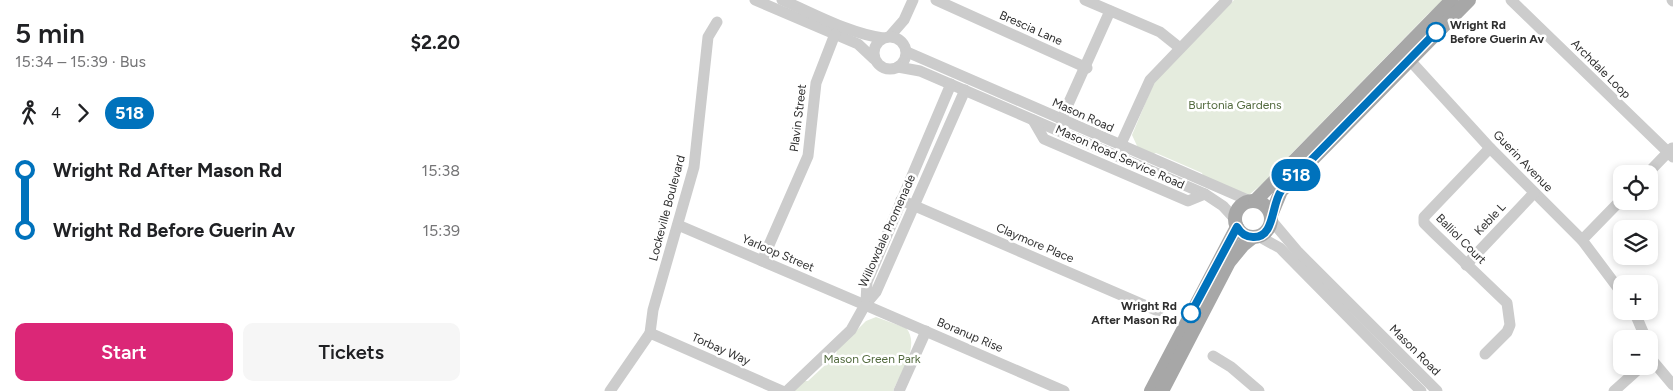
<!DOCTYPE html>
<html lang="en">
<head>
<meta charset="utf-8">
<style>
	body { margin:0; font-family:Figtree,sans-serif; background:#f6f6f6; color:#202124; height:100vh; display:flex; flex-direction:column; font-size:19px; white-space:nowrap }
	* { box-sizing:border-box; margin:0 }
	p { font-size:16px; color:#757577 }
	.icon { flex:none; width:28px; height:28px; fill:none; stroke:currentColor; stroke-width:2; stroke-linecap:round; stroke-linejoin:round }
	.map { position:relative; flex:1; overflow:hidden }
	.panel { display:flex; flex-direction:column; background:#fff; width:475px }
	.panel>* { flex:none }
	.badge { padding:0 10px; border-radius:16px; font-size:18px; line-height:32px }
	.buttons { position:absolute; left:1138px; top:165px; display:grid; gap:10px }
	.buttons a { display:grid; place-items:center; width:45px; height:45px; border-radius:10px; background:#fff; box-shadow:0 2px 8px #0003; font-size:25px }
	.map>.badge { position:absolute; translate:-50% -50%; box-shadow:0 0 0 2px #fff }
	.legs { display:flex; align-items:center; gap:8px; height:55px; padding:0 15px; font-size:16px }
	.legs p { margin-inline-start:auto }
	.head { display:flex; align-items:center; justify-content:space-between; height:85px; padding:0 15px }
	h1 { font-size:28px; font-weight:600; line-height:38px }
	.button { display:flex; gap:10px; margin-top:auto; padding:10px 15px }
	.button a { flex:1; height:58px; border-radius:10px; background:#db2777; color:#fff; font-size:20px; font-weight:600; line-height:58px; text-align:center }
	.button a+a { background:#f6f6f6; color:#202124 }
	ul { padding:0 15px; list-style:none }
	li { display:flex; align-items:center; gap:18px; height:60px; font-size:19px }
	li i { display:grid; place-items:center; width:8px; height:100%; margin:0 6px; background:currentColor }
	li i::after { content:''; width:12px; height:12px; margin:-6px; border:4px solid; border-radius:50%; background:#fff }
	li p { margin-inline-start:auto }
	li:first-child i { background:linear-gradient(#0000 50%,currentColor 0) }
	li:last-child i { background:linear-gradient(currentColor 50%,#0000 0) }
	main { display:flex; flex:1; min-height:0 }
	.map>svg:first-child { display:block }
</style>
</head>
<body>
<main>
<section class="panel">
<div class="head"><div><h1>5 min</h1><p>15:34 – 15:39 · Bus</p></div><b>$2.20</b></div>
<div class="legs"><svg class="icon" aria-label="walk" viewBox="0 0 24 24"><circle cx="13" cy="4" r="2"/><path d="M13 8l-2 6 4 7M11 14l-3 7M7 12l3-4h3l4 4"/></svg>4<svg class="icon" aria-label="forward" viewBox="0 0 24 24"><path d="M9 5l7 7-7 7"/></svg><b class="badge" style="background:#0072bc;color:#fff">518</b></div>
<ul>
<li><i style="color:#0072bc"></i><b>Wright Rd After Mason Rd</b><p>15:38</p></li>
<li><i style="color:#0072bc"></i><b>Wright Rd Before Guerin Av</b><p>15:39</p></li>
</ul>
<div class="button"><a>Start</a><a>Tickets</a></div>
</section>
<div class="map">
<svg width="1198" height="391" viewBox="0 0 1198 391">
	<rect width="100%" height="100%" fill="#fff"/>
	<g fill="#e5ecde">
		<path d="M 759,0 L 970,0 L 953,14 L 815,155 L 814,162 L 775,194 L 771,195 L 729,178 L 727,173 L 681,153 L 676,155 L 663,148 L 657,135 L 680,80 Z"/>
		<path d="M 401,317 L 431,328 C 446,345 425,374 418,391 L 317,391 L 328,381 L 333,381 L 361,355 L 362,350 L 391,321 Z"/>
	</g>
	<g fill="none" stroke-linecap="round" stroke-linejoin="round">
		<g stroke="#ccc" stroke-width="11">
			<path d="M 280,0 L 383,44 L 399,59"/>
			<path d="M 307,0 C 340,14 373,33 408,38"/>
			<path d="M 461,0 L 612,68"/>
			<path d="M 610,0 L 685,32 L 705,48"/>
			<path d="M 1036,0 L 1198,157"/>
			<path d="M 1197,0 L 1198,1"/>
			<path d="M 415,36 L 429,20 L 438,0"/>
			<circle cx="415" cy="53" r="16"/>
			<path d="M 432,52 L 775,201"/>
			<path d="M 930,55 L 1015,148 L 1107,240 L 1146,292"/>
			<path d="M 423,67 L 445,71 L 730,194 L 748,206 L 760,219"/>
			<path d="M 558,120 L 569,139 L 713,201 L 730,194"/>
			<path d="M 586,120 L 635,11"/>
			<path d="M 645,146 L 675,80 L 752,0"/>
			<path d="M 1172,174 L 1197,148"/>
			<path d="M 426,200 L 683,311"/>
			<path d="M 796,220 L 823,252 L 962,391"/>
			<path d="M 203,225 L 390,305 L 401,292 L 490,90"/>
			<path d="M 783,236 L 805,248 L 946,391"/>
			<path d="M 1107,240 L 1146,200"/>
			<path d="M 287,261 L 333,156 L 341,83 L 360,34"/>
			<path d="M 991,265 L 1059,193"/>
			<path d="M 391,302 L 392,282 L 476,84"/>
			<path d="M 1159,311 L 1171,339"/>
			<path d="M 175,333 L 307,391"/>
			<path d="M 1174,348 L 1177,360 L 1198,385"/>
			<path d="M 1010,354 L 1032,332 L 1035,325 L 1032,303 L 959,233 L 949,223 L 949,217 L 1015,148"/>
			<path d="M 738,356 L 756,367 L 784,391"/>
			<path d="M 135,391 L 175,333 L 178,310 L 219,167 L 233,37 L 242,22"/>
			<path d="M 312,391 L 376,330 L 390,305 L 589,391"/>
			<path d="M 424,391 L 451,331"/>
			<path d="M 1139,391 L 1167,366"/>
		</g>
		<g stroke="#a7a7a7" stroke-width="14">
			<circle cx="778" cy="219" r="18"/>
			<path d="M 780,201 L 977,0"/>
			<path d="M 796,215 L 806,191 L 994,0"/>
			<path d="M 676,391 L 762,227"/>
			<path d="M 687,391 L 754,262 L 768,245 L 778,237"/>
		</g>
	</g>
	<g fill="none" stroke-linecap="round" stroke-linejoin="round">
		<defs>
			<path id="line-1" d="M 716,313 L 762,227 C 765,232 770,237 778,237 C 800,238 796,205 806,191 L 961,32"/>
		</defs>
		<use href="#line-1" stroke="#fff" stroke-width="11"/>
		<use href="#line-1" stroke="#0072bc" stroke-width="8"/>
	</g>
	<g fill="#fff" stroke="#0072bc" stroke-width="2.5">
		<circle cx="961" cy="32" r="9"/>
		<circle cx="716" cy="313" r="9"/>
	</g>
	<g text-anchor="middle" dominant-baseline="central" stroke-width="5" stroke-linejoin="round" paint-order="stroke">
		<g font-size="12" font-weight="bold" fill="#2f2f2f" stroke="#fff" text-anchor="start">
			<text x="975" y="25">Wright Rd<tspan x="975" dy="14">Before Guerin Av</tspan></text>
			<text x="702" y="306" text-anchor="end">Wright Rd<tspan x="702" dy="14">After Mason Rd</tspan></text>
		</g>
		<g font-size="12" fill="#2f2f2f" stroke="#fff">
			<text transform="translate(556 28) rotate(24)">Brescia Lane</text>
			<text transform="translate(1126 69) rotate(45)">Archdale Loop</text>
			<text transform="translate(608 115) rotate(24)">Mason Road</text>
			<text transform="translate(323 118) rotate(-83)">Plavin Street</text>
			<text transform="translate(645 157) rotate(24)">Mason Road Service Road</text>
			<text transform="translate(1048 161) rotate(46)">Guerin Avenue</text>
			<text transform="translate(192 208) rotate(-75)">Lockeville Boulevard</text>
			<text transform="translate(1015 219) rotate(-47)">Keble L</text>
			<text transform="translate(412 231) rotate(-66)">Willowdale Promenade</text>
			<text transform="translate(986 239) rotate(45)">Balliol Court</text>
			<text transform="translate(560 243) rotate(23)">Claymore Place</text>
			<text transform="translate(303 253) rotate(23)">Yarloop Street</text>
			<text transform="translate(495 335) rotate(23)">Boranup Rise</text>
			<text transform="translate(246 349) rotate(24)">Torbay Way</text>
			<text transform="translate(940 350) rotate(45)">Mason Road</text>
		</g>
		<g font-size="12" fill="#526a3e" stroke="#fff">
			<text x="760" y="105">Burtonia Gardens</text>
			<text x="397" y="359">Mason Green Park</text>
		</g>
	</g>
</svg>
<div class="buttons">
<a><svg class="icon" aria-label="locate" viewBox="0 0 24 24"><circle cx="12" cy="12" r="6"/><path d="M12 2v4M12 18v4M2 12h4M18 12h4"/></svg></a>
<a><svg class="icon" aria-label="layers" viewBox="0 0 24 24"><path d="M12 4l9 5-9 5-9-5zM3 14l9 5 9-5"/></svg></a>
<a>+</a>
<a>−</a>
</div>
<b class="badge" style="left:821px;top:175px;background:#0072bc;color:#fff">518</b>
</div>
</main>
</body>
</html>
